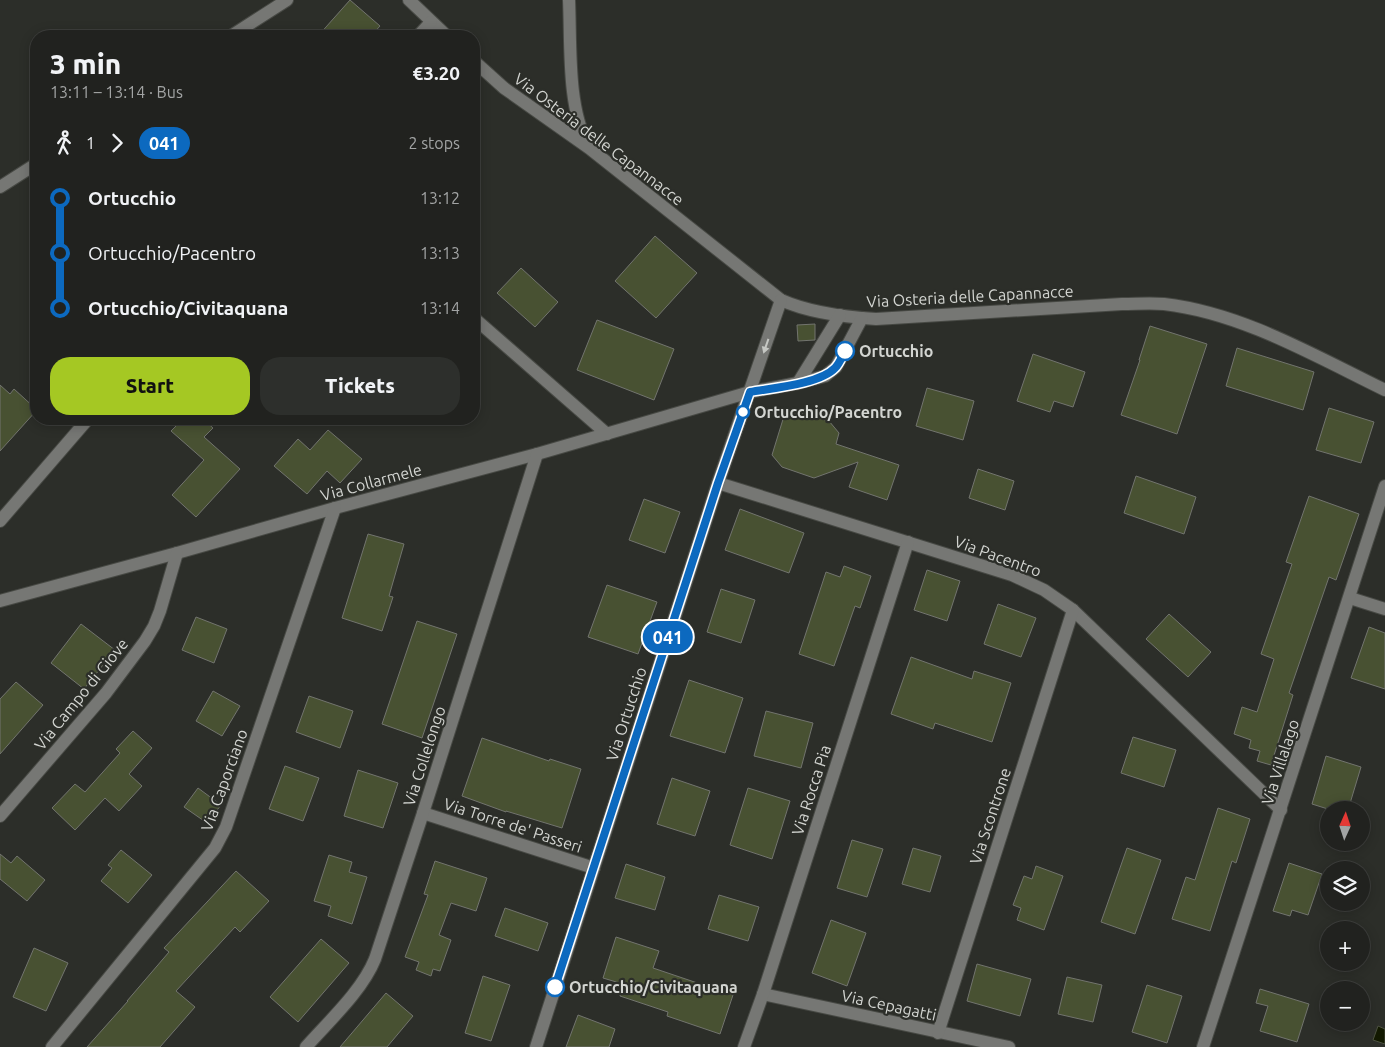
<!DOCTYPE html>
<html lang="en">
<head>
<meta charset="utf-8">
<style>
	body { margin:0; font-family:Ubuntu,sans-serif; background:#2d2f2c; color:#f1f3f6; height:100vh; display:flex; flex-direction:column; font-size:19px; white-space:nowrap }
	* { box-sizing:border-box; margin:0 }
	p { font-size:16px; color:#a2a4a4 }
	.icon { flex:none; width:28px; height:28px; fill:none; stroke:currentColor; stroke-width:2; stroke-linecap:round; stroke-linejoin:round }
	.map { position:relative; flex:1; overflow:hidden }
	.sheet { position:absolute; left:30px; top:30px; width:450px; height:395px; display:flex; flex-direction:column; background:#21221f; border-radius:20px; box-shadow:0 2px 12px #0003,0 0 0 1px #3e3f3d }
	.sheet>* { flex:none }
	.badge { padding:0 10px; border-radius:16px; font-size:18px; line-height:32px }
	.needle { width:32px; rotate:3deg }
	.controls { position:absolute; left:1320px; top:801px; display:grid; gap:10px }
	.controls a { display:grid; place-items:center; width:50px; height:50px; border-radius:50%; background:#21221f; box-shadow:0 2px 12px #0003,0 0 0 1px #3e3f3d; font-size:25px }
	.map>.badge { position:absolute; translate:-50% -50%; box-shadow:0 0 0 2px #fff }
	.legs { display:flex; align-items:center; gap:8px; height:55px; padding:0 20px; font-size:16px }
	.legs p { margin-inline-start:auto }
	.head { display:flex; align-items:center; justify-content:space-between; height:85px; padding:0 20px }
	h1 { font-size:28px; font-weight:800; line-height:38px }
	.cta { display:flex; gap:10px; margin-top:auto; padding:10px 20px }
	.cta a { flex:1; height:58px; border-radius:20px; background:#a5c823; color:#111; font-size:20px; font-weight:800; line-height:58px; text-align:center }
	.cta a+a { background:#2d2f2c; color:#f1f3f6 }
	ul { padding:0 20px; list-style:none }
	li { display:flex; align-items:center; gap:18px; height:55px; font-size:19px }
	li i { display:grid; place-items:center; width:8px; height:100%; margin:0 6px; background:currentColor }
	li i::after { content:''; width:12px; height:12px; margin:-6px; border:4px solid; border-radius:50%; background:#21221f }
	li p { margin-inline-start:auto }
	li:first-child i { background:linear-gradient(#0000 50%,currentColor 0) }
	li:last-child i { background:linear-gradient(currentColor 50%,#0000 0) }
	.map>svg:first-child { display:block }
</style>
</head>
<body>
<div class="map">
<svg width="1385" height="1047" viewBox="0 0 1385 1047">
	<rect width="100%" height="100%" fill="#2c2e29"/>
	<path fill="#121900" stroke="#4c513f" d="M 1378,1026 L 1385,1029 L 1385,1044 L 1373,1040 Z"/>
	<g fill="#485132" stroke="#72746e">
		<path d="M 350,0 L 380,26 L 371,36 L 318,36 Z"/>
		<path d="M 655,236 L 697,273 L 656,318 L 615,281 Z"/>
		<path d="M 521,268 L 558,302 L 535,327 L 497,293 Z"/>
		<path d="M 597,320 L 674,349 L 654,400 L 577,370 Z"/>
		<path d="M 815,324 L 815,340 L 798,341 L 797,325 Z"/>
		<path d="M 1150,326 L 1207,344 L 1177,434 L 1121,415 L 1140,360 L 1139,360 Z"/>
		<path d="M 1237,348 L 1314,372 L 1303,410 L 1226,386 Z"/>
		<path d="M 1033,354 L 1085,372 L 1073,407 L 1054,401 L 1050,412 L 1017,401 Z"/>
		<path d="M 0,385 L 10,394 L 14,389 L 36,409 L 36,411 L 0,451 Z"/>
		<path d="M 927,388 L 974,401 L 963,440 L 916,426 Z"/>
		<path d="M 1329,408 L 1374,422 L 1361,463 L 1316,450 Z"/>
		<path d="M 801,413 L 829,421 L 839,433 L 836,444 L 899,465 L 887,500 L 849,487 L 858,462 L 814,478 L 782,467 L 772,455 L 784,416 Z"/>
		<path d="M 183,419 L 203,419 L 213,428 L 204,437 L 240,469 L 196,517 L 172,495 L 204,460 L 171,431 Z"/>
		<path d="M 328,430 L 362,459 L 340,483 L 327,471 L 307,494 L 274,466 L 298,439 L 310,450 Z"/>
		<path d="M 978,469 L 1014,481 L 1005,510 L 969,498 Z"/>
		<path d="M 1136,476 L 1196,497 L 1184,534 L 1124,513 Z"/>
		<path d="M 1309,496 L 1359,514 L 1336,580 L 1329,577 L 1289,693 L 1293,695 L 1271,765 L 1257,761 L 1260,751 L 1249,748 L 1251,740 L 1234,734 L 1242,707 L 1257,712 L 1274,659 L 1261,654 L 1292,564 L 1286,562 Z"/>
		<path d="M 644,499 L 680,512 L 665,553 L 629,540 Z"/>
		<path d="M 740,509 L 804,533 L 789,573 L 725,550 Z"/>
		<path d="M 368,534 L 404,544 L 389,596 L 393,597 L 382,631 L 342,618 Z"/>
		<path d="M 844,566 L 871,576 L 860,608 L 855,606 L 834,666 L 799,654 L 826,572 L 840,577 Z"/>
		<path d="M 927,570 L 960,581 L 947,621 L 914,610 Z"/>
		<path d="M 607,585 L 657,602 L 638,654 L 588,637 Z"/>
		<path d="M 721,589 L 755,600 L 741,643 L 707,632 Z"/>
		<path d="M 998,604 L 1036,618 L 1021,657 L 984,644 Z"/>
		<path d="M 1169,614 L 1211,652 L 1188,677 L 1146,639 Z"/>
		<path d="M 196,617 L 227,629 L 214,663 L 182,650 Z"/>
		<path d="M 417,621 L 457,634 L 422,738 L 382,724 Z"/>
		<path d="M 81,624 L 115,650 L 84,689 L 51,663 Z"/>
		<path d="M 1369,627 L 1385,633 L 1385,689 L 1351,678 Z"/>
		<path d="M 911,657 L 972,679 L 974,671 L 1011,683 L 992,742 L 935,723 L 933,729 L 891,714 Z"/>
		<path d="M 689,680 L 743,698 L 725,753 L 670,736 Z"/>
		<path d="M 16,682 L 43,705 L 0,754 L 0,699 Z"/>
		<path d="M 213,691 L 240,706 L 222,736 L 196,721 Z"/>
		<path d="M 309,696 L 353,711 L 340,748 L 296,732 Z"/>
		<path d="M 766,711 L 813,723 L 801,768 L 754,756 Z"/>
		<path d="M 133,731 L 152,748 L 129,774 L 142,786 L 119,811 L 105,798 L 75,830 L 52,808 L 75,784 L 85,792 L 120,753 L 116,749 Z"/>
		<path d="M 1133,737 L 1176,750 L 1164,787 L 1121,773 Z"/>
		<path d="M 482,738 L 549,761 L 550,759 L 581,769 L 562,828 L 506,811 L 506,812 L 462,796 Z"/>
		<path d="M 1326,756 L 1361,767 L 1348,810 L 1331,810 L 1312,804 Z"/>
		<path d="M 285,766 L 319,778 L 303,821 L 269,809 Z"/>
		<path d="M 358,770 L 398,783 L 383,828 L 344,816 Z"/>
		<path d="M 672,778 L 710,791 L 695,836 L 657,824 Z"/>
		<path d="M 198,788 L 221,805 L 207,823 L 184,807 Z"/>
		<path d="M 748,788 L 790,801 L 772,859 L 730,845 Z"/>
		<path d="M 1218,808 L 1250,819 L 1236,863 L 1232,861 L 1210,931 L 1172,919 L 1186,877 L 1195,880 Z"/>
		<path d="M 852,840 L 883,849 L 867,897 L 837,888 Z"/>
		<path d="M 913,848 L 941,856 L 930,892 L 902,884 Z"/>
		<path d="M 1127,848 L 1161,860 L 1135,934 L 1101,922 Z"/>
		<path d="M 121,850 L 152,875 L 128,903 L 101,881 L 112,868 L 108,865 Z"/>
		<path d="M 0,854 L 11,863 L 17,856 L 45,880 L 27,901 L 0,879 Z"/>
		<path d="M 329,855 L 352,862 L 349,872 L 367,877 L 352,924 L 328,916 L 331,906 L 314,901 Z"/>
		<path d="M 435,861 L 487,878 L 476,911 L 451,903 L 439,935 L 451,940 L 440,971 L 433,969 L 431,976 L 416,970 L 419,962 L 405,957 L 428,895 L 424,894 Z"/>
		<path d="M 1289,863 L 1322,874 L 1308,915 L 1292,910 L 1290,916 L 1273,911 Z"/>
		<path d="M 626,864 L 665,877 L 655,910 L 615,898 Z"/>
		<path d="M 1036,866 L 1063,876 L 1044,930 L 1017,920 L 1021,908 L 1013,905 L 1024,876 L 1032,879 Z"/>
		<path d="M 236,871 L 269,901 L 240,932 L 235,927 L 176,991 L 195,1007 L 160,1047 L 87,1047 L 128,1001 L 127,1001 L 169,952 L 164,948 Z"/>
		<path d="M 719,895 L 759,907 L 748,941 L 708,929 Z"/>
		<path d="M 505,908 L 548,923 L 538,951 L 495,936 Z"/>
		<path d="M 831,920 L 866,933 L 847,986 L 812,973 Z"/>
		<path d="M 616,937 L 659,951 L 653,968 L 733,995 L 720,1034 L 667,1016 L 668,1012 L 620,996 L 623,984 L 603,978 Z"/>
		<path d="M 321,939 L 349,963 L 298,1022 L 270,997 Z"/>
		<path d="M 34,948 L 68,963 L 46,1011 L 13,997 Z"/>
		<path d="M 977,964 L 1031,979 L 1020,1016 L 967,1001 Z"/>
		<path d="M 483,976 L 510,985 L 491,1041 L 465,1033 Z"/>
		<path d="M 1067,977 L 1102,985 L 1093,1022 L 1058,1014 Z"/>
		<path d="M 1147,985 L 1182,996 L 1167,1043 L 1132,1032 Z"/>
		<path d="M 1260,989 L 1309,1004 L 1297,1042 L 1260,1031 L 1268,1006 L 1256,1003 Z"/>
		<path d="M 386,993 L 413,1016 L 387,1047 L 340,1047 Z"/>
		<path d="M 578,1015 L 615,1029 L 609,1047 L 566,1047 Z"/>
	</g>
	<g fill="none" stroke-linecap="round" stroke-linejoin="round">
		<defs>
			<g id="minor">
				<path d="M 409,0 L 447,36"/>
				<path d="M 569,0 C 571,44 567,107 588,145"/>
				<path d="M 231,36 L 287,0"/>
				<path d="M 418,36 L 431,22"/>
				<path d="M 474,61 L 504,88 L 589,148 L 781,300 C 810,313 844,317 876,319 L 1122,304 C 1136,304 1150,303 1164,304 C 1242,313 1315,356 1385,390"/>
				<path d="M 0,187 L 36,164"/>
				<path d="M 474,318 L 607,434"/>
				<path d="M 798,383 L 840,315"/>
				<path d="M 718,483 L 1012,575 L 1044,590 L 1073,610 L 1281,810"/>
				<path d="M 0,521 L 88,419"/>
				<path d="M 1350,598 L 1385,609"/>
				<path d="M 0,601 L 177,553 L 335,508 L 537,454 L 750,392 L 798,383 L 825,376 L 836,367 L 862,318"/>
				<path d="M 423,813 L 594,868"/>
				<path d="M 0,816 L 106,693 L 145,641 L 154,626 L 160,611 L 177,553"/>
				<path d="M 763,994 L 1009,1047"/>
				<path d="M 938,1033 L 1073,610"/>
				<path d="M 52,1047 L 215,848 L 226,827 L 335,508"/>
				<path d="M 306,1047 C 329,1021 362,991 375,959 L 423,813 L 537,454"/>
				<path d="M 536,1047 L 718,483 L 781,300"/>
				<path d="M 744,1047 L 763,994 L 908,542"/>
				<path d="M 1203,1047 L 1385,486"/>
			</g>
		</defs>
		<use href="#minor" stroke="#474944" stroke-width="14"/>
		<use href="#minor" stroke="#767774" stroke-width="12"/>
	</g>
	<defs><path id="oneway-solid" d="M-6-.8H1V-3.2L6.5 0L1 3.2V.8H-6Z" transform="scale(1.25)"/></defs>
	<use fill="#c5c7c3" href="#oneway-solid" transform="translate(766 346) rotate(109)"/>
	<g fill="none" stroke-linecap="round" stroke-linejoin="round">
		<defs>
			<path id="line-1" d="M 555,987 L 718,483 L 750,392 C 772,388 820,384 835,368 C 840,363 842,356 845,351"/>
		</defs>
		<use href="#line-1" stroke="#fff" stroke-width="11"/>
		<use href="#line-1" stroke="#0c69bf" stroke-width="8"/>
	</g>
	<g fill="#fff" stroke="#0c69bf" stroke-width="2.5">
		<circle cx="845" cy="351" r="9"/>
		<circle cx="743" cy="412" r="6"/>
		<circle cx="555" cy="987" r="9"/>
	</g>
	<g text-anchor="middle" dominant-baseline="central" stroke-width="4.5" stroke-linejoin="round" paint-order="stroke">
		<g font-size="16" fill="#d3d5d1" stroke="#2c2e29">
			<text transform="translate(599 139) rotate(37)">Via Osteria delle Capannacce</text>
			<text transform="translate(970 296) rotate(-3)">Via Osteria delle Capannacce</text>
			<text transform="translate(371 482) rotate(-15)">Via Collarmele</text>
			<text transform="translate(998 556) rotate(20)">Via Pacentro</text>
			<text transform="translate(81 694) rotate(-51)">Via Campo di Giove</text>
			<text transform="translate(626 714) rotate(-72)">Via Ortucchio</text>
			<text transform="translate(424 756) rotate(-72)">Via Collelongo</text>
			<text transform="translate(1280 762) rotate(-72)">Via Villalago</text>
			<text transform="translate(224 780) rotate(-70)">Via Caporciano</text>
			<text transform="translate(811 790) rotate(-72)">Via Rocca Pia</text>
			<text transform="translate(990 816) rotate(-72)">Via Scontrone</text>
			<text transform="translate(513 825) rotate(18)">Via Torre de' Passeri</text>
			<text transform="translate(889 1005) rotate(12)">Via Cepagatti</text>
		</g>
		<g font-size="16" font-weight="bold" fill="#d3d5d1" stroke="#2c2e29" text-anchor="start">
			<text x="859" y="351">Ortucchio</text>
			<text x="754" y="412">Ortucchio/Pacentro</text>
			<text x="569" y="987">Ortucchio/Civitaquana</text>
		</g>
	</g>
</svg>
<div class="controls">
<a><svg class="needle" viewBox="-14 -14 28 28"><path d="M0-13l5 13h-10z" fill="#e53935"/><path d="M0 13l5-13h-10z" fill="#a2a4a4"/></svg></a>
<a><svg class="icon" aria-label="layers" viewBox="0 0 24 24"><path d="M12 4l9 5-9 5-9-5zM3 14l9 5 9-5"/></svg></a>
<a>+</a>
<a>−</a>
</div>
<b class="badge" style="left:668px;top:637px;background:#0c69bf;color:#fff">041</b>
<section class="sheet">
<div class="head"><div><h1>3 min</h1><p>13:11 – 13:14 · Bus</p></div><b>€3.20</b></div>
<div class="legs"><svg class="icon" aria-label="walk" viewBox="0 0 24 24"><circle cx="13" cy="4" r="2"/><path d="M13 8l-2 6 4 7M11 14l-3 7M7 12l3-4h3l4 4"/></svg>1<svg class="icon" aria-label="forward" viewBox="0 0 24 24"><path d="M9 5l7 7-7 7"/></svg><b class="badge" style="background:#0c69bf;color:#fff">041</b><p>2 stops</p></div>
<ul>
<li><i style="color:#0c69bf"></i><b>Ortucchio</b><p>13:12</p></li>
<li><i style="color:#0c69bf"></i><span>Ortucchio/Pacentro</span><p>13:13</p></li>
<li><i style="color:#0c69bf"></i><b>Ortucchio/Civitaquana</b><p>13:14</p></li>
</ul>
<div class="cta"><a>Start</a><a>Tickets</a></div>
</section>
</div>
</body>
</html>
